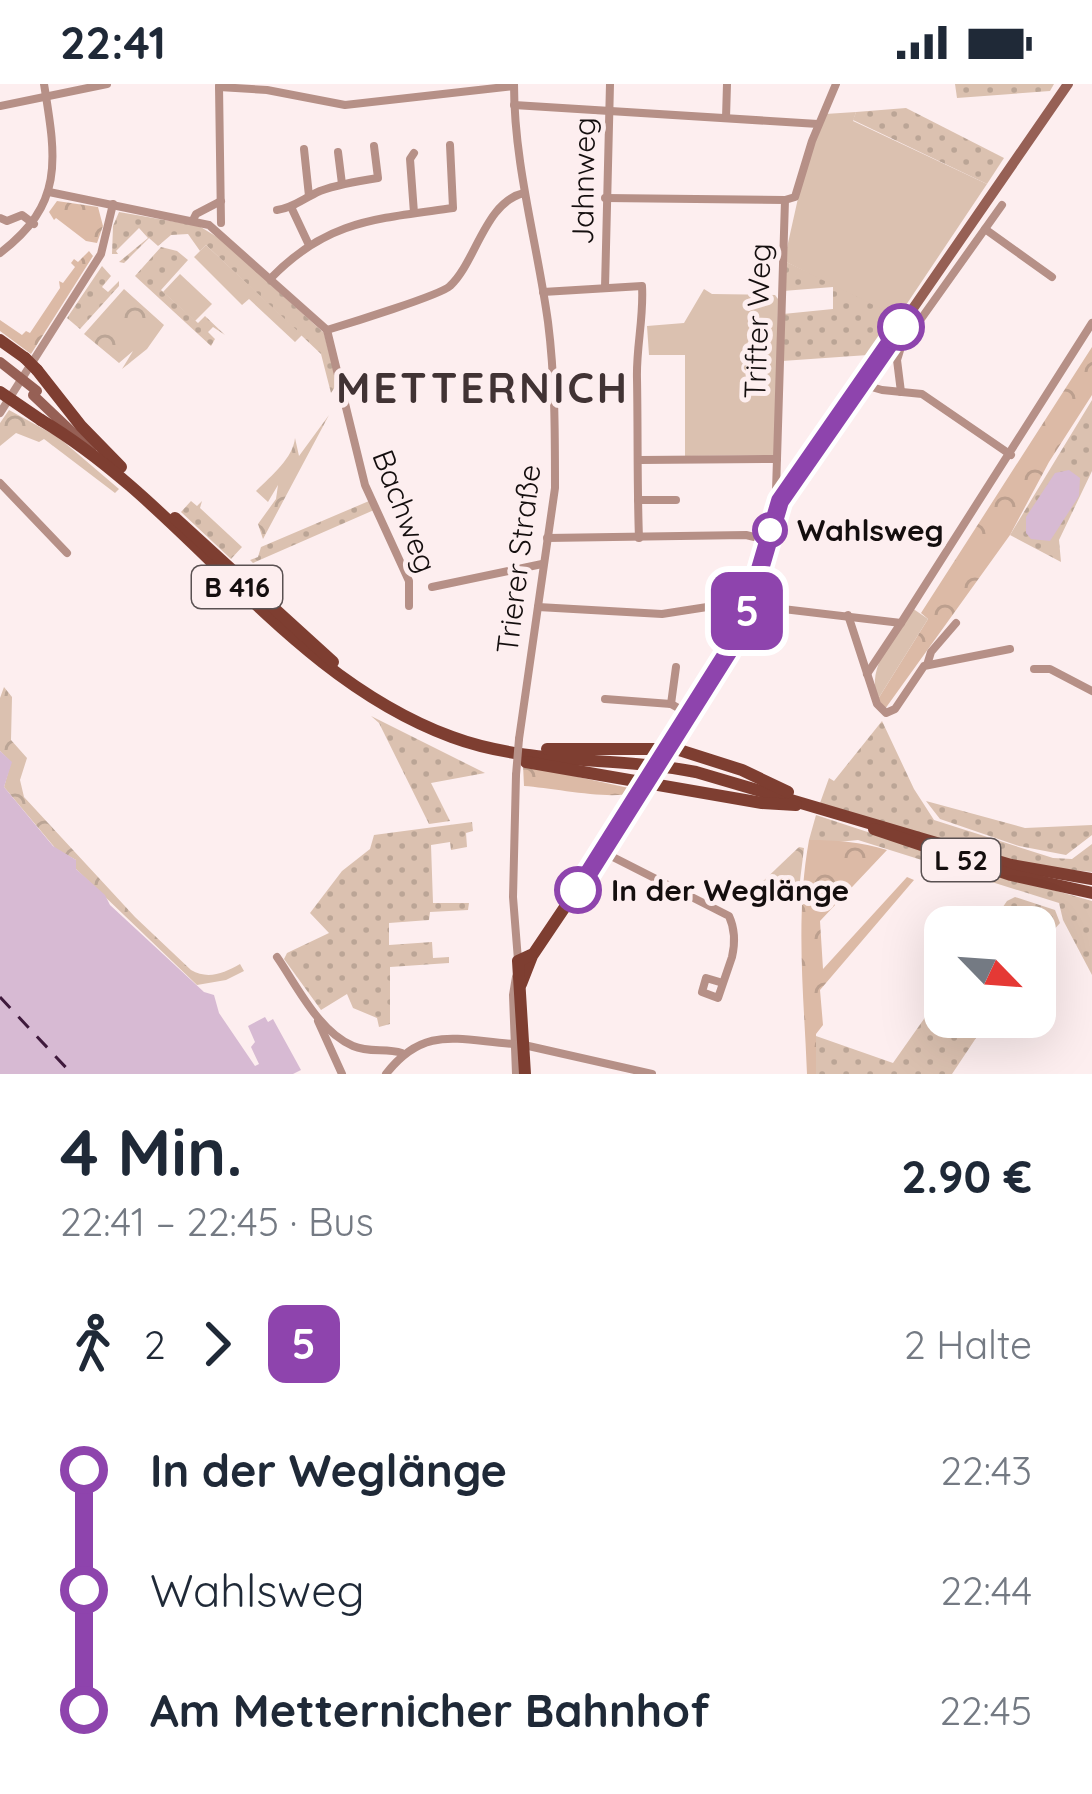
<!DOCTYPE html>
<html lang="de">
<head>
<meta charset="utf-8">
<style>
	body { margin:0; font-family:Quicksand,sans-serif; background:#f2f2f3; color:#1f2937; height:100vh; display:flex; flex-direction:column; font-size:45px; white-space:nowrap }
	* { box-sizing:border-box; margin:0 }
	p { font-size:39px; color:#747a83 }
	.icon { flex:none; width:66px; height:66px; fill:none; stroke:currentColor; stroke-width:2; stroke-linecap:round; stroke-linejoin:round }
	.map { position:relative; height:990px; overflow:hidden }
	.details { display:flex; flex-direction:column; background:#fff; flex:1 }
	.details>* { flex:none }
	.badge { padding:0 24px; border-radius:18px; font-size:42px; line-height:78px }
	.needle { width:78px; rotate:115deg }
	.fabs { position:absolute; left:924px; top:822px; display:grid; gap:24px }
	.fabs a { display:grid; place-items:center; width:132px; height:132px; border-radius:24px; background:#fff; box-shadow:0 12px 48px #0002; font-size:60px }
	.map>.badge { position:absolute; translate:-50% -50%; box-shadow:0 0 0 6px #fff }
	.legs { display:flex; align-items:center; gap:18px; height:132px; padding:0 60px; font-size:39px }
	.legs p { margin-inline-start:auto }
	.overview { display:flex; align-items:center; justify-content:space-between; height:204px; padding:0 60px }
	h1 { font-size:66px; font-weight:800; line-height:90px }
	ul { padding:0 60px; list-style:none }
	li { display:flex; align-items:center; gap:42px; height:120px; font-size:45px }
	li i { display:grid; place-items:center; width:18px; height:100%; margin:0 15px; background:currentColor }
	li i::after { content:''; width:30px; height:30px; margin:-15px; border:9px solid; border-radius:50%; background:#fff }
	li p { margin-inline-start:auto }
	li:first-child i { background:linear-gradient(#0000 50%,currentColor 0) }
	li:last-child i { background:linear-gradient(currentColor 50%,#0000 0) }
	.status { display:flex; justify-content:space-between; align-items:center; height:84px; padding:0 60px; background:#fff; direction:ltr }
	.status svg { height:33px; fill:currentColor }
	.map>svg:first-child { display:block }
</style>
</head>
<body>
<div class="status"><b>22:41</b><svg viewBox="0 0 49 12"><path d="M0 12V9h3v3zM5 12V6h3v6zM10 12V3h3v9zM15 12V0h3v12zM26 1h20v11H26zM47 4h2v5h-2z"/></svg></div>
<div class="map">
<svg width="1092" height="990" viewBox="0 0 1092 990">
	<defs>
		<pattern id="grass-dots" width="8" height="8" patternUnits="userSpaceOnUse" patternTransform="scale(3)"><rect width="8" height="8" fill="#dbc1b0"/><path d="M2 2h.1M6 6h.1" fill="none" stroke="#bba596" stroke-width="1.8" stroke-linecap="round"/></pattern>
		<pattern id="forest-crowns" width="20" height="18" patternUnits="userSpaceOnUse" patternTransform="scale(3)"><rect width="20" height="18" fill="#dcbaa6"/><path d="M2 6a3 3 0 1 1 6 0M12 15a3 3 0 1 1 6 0" fill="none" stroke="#bc9f8e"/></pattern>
		<pattern id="park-crowns" width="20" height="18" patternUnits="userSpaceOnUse" patternTransform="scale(3)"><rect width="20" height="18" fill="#dbc1b0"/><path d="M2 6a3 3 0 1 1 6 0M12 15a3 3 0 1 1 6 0" fill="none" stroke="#bba596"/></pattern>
	</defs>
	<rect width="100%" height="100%" fill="#fdeeef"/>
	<g fill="url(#grass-dots)">
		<path d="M 955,0 L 1054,0 L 1050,7 L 957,14 Z"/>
		<path d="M 906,24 L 1004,74 L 987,100 L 853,36 L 856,28 Z"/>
		<path d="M 119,128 L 199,142 L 222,156 L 324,249 L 337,300 L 331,309 L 321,270 L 206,161 L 200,167 L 188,150 L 171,151 L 158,162 L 149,154 L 124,179 L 119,178 L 148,154 L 139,144 L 116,167 L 118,170 L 112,170 L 113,142 Z"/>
		<path d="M 161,163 L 177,167 L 188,176 L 161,206 L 198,239 L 205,232 L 225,251 L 213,243 L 208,248 L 215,255 L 211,262 L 135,192 Z"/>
		<path d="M 784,177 L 882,222 L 895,236 L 868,271 L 782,277 L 783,230 L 833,225 L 833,203 L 783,207 Z"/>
		<path d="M 102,182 L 111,192 L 102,203 L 108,208 L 119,197 L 119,202 L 80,245 L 67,234 Z"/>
		<path d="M 1092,316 L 1092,387 L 1059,456 L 1061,478 L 1010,451 Z"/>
		<path d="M 191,417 L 197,422 L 202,417 L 200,424 L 242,463 L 231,475 L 181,428 Z"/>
		<path d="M 369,417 L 374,426 L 253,479 L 250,476 L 258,473 L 261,463 Z"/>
		<path d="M 371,632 L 485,689 L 431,699 L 450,737 L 429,740 L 379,639 Z"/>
		<path d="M 882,637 L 914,705 L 934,736 L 1053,774 L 1072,775 L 1092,760 L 1092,788 L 1024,781 L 820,719 L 829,694 L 834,697 Z"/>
		<path d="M 926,717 L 1025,744 L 1092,741 L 1092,751 L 1066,771 L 1019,762 L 940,735 Z"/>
		<path d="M 816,731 L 989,788 L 1092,817 L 1092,891 L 1063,836 L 1059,819 L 858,756 L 828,759 L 809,756 Z"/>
		<path d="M 472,738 L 473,747 L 466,749 L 467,763 L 451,766 L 450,758 L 431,761 L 433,819 L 469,819 L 468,826 L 430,828 L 429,836 L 389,839 L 389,861 L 432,858 L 433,874 L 449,873 L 449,879 L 390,883 L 390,940 L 379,943 L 377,934 L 353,924 L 347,910 L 321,926 L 284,875 L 287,869 L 329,849 L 310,829 L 342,787 L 370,765 L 374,751 Z"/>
		<path d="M 1015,813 L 1055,826 L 1060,839 L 1035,867 L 1035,843 L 989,843 L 1007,817 Z"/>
		<path d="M 945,905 L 945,933 L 990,933 L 952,990 L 816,990 L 816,952 L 893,979 Z"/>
	</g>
	<g fill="url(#forest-crowns)">
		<path d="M 57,117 L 98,123 L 103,142 L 97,159 L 86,157 L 56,134 L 54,136 L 49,128 Z"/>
		<path d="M 89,167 L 93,172 L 31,270 L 0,247 L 0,236 L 22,251 L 26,247 L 30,249 L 60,204 L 59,197 L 63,199 L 75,183 L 71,179 L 74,175 L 78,178 Z"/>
		<path d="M 1092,263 L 1092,311 L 1049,378 L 1010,451 L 885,625 L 878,615 L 928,535 L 921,529 Z"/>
		<path d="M 523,681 L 629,704 L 631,709 C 609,716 553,704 524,702 Z"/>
		<path d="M 809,756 C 836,756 861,758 887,766 L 820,837 L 823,885 L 907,793 L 914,796 L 820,906 L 823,941 L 816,950 L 816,990 L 807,990 C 804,913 795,833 809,756 Z"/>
	</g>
	<g fill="url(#park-crowns)">
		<path d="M 124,205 L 164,241 L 147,265 L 122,285 L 133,267 L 119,279 L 84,250 Z"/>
		<path d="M 9,326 L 58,353 L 119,405 L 115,409 L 44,355 L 39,358 L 16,349 L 0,362 L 0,339 Z"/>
		<path d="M 329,331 L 263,455 L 258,440 L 276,415 L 278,401 L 268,418 L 256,407 C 272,391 293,374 295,354 L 299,372 Z"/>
		<path d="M 4,603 L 12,613 L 11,656 L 27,674 L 20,696 L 24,713 L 135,833 L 191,886 C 208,896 224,889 240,880 L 244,887 L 226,896 L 197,901 L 76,785 L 76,776 L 56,765 L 4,703 L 11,678 L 0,667 L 0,614 Z"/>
		<path d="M 799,763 L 804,764 L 799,805 L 763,805 L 759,801 Z"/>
	</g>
	<g fill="#dbc1b0">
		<path d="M 856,28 L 853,37 L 987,100 L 898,233 L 784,177 L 805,83 L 825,30 Z"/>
		<path d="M 206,161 L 302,251 L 295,258 L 249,215 L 242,221 L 194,173 Z"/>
		<path d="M 180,190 L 212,220 L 195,237 L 163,208 Z"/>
		<path d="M 704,205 L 712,210 L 775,211 L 778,215 L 775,371 L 685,372 L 685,271 L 649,271 L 647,242 L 684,239 Z"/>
		<path d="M 912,524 L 928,535 L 878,615 C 865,583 896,551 912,524 Z"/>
	</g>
	<g fill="#d7bad3">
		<path d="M 1069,386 L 1080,394 L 1079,412 L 1050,457 L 1031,455 L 1026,449 L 1026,433 L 1055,389 Z"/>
		<path d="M 0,667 L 12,678 L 4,703 L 53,762 L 76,776 L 76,785 L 105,811 L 110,821 L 204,908 L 214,911 L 219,929 L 255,982 L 259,980 L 251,963 L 255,958 L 248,942 L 265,933 L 268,938 L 273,935 L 301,986 L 293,990 L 0,990 Z"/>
	</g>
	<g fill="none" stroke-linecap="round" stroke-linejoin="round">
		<path stroke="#3f1a3c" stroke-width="3" stroke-dasharray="15 12" stroke-linecap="butt" d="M 0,913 L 72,990"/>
		<g stroke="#b69087" stroke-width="8">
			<path d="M 514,0 C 514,81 537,158 548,238 C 555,293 555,349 555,404 L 519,655"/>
			<path d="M 219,2 L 221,139"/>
			<path d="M 219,3 L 267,6 L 345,21 L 514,2"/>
			<path d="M 514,21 L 818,40"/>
			<path d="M 0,22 L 107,0"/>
			<path d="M 726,34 L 727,0"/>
			<path d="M 304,65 L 309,112"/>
			<path d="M 338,68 L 342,100"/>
			<path d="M 49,108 L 209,141 L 327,246"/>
			<path d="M 605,114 L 785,116"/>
			<path d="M 292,125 L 308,159"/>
			<path d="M 277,126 C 293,124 304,114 320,107 C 339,100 358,97 378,94 L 374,62"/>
			<path d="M 414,129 L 410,75 L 414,69"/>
			<path d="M 0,134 L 7,137 L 22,131 L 34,140"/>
			<path d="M 193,136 L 196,130 L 221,117"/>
			<path d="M 985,145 L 1052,193"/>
			<path d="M 0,169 C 65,120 56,74 44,0"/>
			<path d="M 270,195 C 327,136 375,135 453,124 L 450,61"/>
			<path d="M 605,204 L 610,0"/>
			<path d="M 543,208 L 642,202 C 644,234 636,263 637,295 C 638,348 637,401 639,454"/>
			<path d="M 327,246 L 365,401 L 409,497 L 409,522"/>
			<path d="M 327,246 C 347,240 441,211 450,202 C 476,178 485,118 524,109"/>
			<path d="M 861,300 L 882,306 L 922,310 L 1011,371"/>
			<path d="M 901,308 L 897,276 L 901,263 L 1002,121"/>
			<path d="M 0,329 L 101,170 L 113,120"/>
			<path d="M 640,376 L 777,375"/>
			<path d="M 0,399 L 67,469"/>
			<path d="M 638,416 L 676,416"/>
			<path d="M 780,417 L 776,407 L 785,116 L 795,113 L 812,57 L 836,0"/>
			<path d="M 547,454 L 746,451 L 767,456"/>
			<path d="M 432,503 L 542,480"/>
			<path d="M 538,523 L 662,530 L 733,519 L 901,539 L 867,590"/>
			<path d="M 848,531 L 877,620 L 886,629 L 895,625 L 924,582 L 1010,565"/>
			<path d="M 901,539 L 1092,239"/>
			<path d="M 927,581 L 931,568 L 956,539"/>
			<path d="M 1034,585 L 1050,585 L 1092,607"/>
			<path d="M 605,615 L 671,620 L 691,631"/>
			<path d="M 671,620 L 676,583"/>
			<path d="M 516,691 L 513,813 L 518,876"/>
			<path d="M 603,768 L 729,832 C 735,845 735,860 732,873 L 718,914 L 702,908 L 706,894 L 723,899"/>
			<path d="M 277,873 C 297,902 319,948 353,962 C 369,969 386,964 402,969"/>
			<path d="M 516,893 L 513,911 L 516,990"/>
			<path d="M 318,937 L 342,990"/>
			<path d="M 524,961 L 652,990"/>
			<path d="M 386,990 C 424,941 457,956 513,960"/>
		</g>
		<g stroke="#966055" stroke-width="10">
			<path d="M 33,311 L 91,366"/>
			<path d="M 671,664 L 722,580 L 745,532 L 780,417 L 1068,0"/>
		</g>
		<g stroke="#7e3e31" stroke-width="12">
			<path d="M 0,256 L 25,274"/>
			<path d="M 37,286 L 81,342 L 121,383"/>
			<path d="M 41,336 C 190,425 284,591 452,653 C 530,682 616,672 696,688 L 1011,781 L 1092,795"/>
			<path d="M 175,434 L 333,578"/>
			<path d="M 547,665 L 676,665 L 742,686 L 788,708"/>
			<path d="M 526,678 L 762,719 L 796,721"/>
			<path d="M 874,745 L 1011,791 L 1092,809"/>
			<path d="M 521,900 L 532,872 L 651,695"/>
			<path d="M 525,990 L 518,877 L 531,871"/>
		</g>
		<path stroke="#b69087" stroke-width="8" d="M 516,691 L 519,655"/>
		<path stroke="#966055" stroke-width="10" d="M 0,278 L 37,307"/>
		<g stroke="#7e3e31" stroke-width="12">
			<path d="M 25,274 L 37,286"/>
			<path d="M 0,308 L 41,336"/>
			<path d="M 655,689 L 665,674"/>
		</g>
	</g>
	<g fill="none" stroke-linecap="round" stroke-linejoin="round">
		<defs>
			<path id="line-1" d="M 578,806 L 728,568 L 753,509 L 780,417 L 901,243"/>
		</defs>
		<use href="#line-1" stroke="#fff" stroke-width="27"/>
		<use href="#line-1" stroke="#8e44ad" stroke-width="18"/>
	</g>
	<g fill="#fff" stroke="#8e44ad" stroke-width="6">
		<circle cx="901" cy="243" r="21"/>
		<circle cx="770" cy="446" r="15"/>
		<circle cx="578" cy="806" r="21"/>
	</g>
	<g text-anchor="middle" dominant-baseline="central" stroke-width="10" stroke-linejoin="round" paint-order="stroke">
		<g fill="#fdeeef" stroke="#5a5152" stroke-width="3">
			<rect x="192" y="482" width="90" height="42" rx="9"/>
			<rect x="922" y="755" width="78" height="42" rx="9"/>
		</g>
		<g font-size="27" font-weight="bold" fill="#140e0e">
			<text x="237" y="503">B 416</text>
			<text x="961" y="776">L 52</text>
		</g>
		<g font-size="30" fill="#140e0e" stroke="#fdeeef">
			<text transform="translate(583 97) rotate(-89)">Jahnweg</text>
			<text transform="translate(757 237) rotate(-88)">Trifter Weg</text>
			<text transform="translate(405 427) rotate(69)">Bachweg</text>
			<text transform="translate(518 475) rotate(-83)">Trierer Straße</text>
		</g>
		<g font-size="30" font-weight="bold" fill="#140e0e" stroke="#fdeeef" text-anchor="start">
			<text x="797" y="446">Wahlsweg</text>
			<text x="611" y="806">In der Weglänge</text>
		</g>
		<g font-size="42" font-weight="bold" letter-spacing="3" fill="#413334" stroke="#fdeeef">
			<text x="483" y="303">METTERNICH</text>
		</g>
	</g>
</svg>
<div class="fabs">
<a><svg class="needle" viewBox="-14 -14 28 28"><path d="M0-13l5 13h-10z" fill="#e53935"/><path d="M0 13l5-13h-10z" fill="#747a83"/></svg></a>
</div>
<b class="badge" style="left:747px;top:527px;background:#8e44ad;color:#fff">5</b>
</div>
<section class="details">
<div class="overview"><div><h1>4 Min.</h1><p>22:41 – 22:45 · Bus</p></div><b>2.90 €</b></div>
<div class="legs"><svg class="icon" aria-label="walk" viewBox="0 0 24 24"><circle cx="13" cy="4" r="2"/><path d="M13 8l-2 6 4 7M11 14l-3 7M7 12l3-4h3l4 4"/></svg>2<svg class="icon" aria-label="forward" viewBox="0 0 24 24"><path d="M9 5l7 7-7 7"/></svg><b class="badge" style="background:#8e44ad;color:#fff">5</b><p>2 Halte</p></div>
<ul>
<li><i style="color:#8e44ad"></i><b>In der Weglänge</b><p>22:43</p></li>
<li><i style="color:#8e44ad"></i><span>Wahlsweg</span><p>22:44</p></li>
<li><i style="color:#8e44ad"></i><b>Am Metternicher Bahnhof</b><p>22:45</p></li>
</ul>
</section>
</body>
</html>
